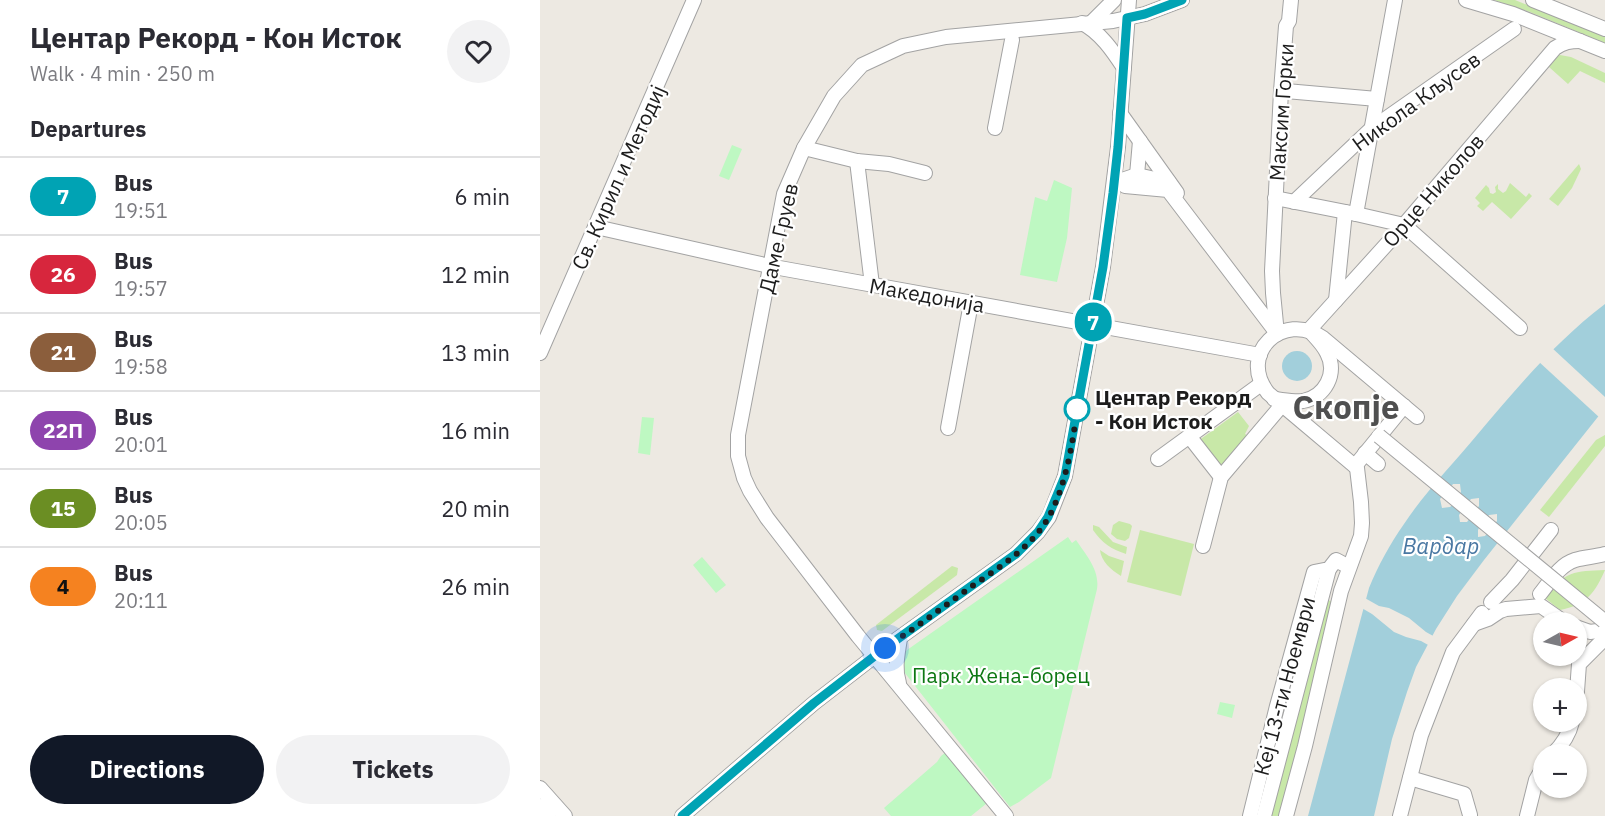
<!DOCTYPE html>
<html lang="en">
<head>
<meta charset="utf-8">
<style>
	body { margin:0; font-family:"IBM Plex Sans",sans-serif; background:#f2f2f3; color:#2b2b33; height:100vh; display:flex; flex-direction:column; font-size:22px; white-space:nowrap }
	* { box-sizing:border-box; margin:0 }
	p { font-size:20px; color:#7c7c81 }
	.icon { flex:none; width:33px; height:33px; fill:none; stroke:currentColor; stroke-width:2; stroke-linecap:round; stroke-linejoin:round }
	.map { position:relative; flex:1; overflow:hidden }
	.side { display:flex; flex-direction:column; background:#fff; width:540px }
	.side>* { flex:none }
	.badge { padding:0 12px; border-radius:20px; font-size:21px; line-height:39px }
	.needle { width:39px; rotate:82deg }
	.buttons { position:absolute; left:993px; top:612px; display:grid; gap:12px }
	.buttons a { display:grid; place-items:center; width:54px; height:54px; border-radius:50%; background:#fff; box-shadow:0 2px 4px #0004; font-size:30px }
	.you { position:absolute; width:30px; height:30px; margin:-15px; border:4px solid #fff; border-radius:50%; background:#1a73e8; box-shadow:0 0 0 9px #1a73e833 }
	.map>.badge { position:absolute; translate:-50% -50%; box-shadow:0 0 0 3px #fff }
	h2 { padding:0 30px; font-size:22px; line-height:54px }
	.round { display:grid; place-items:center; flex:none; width:63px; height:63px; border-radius:32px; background:#f2f2f3 }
	.summary { display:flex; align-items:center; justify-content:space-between; height:102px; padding:0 30px }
	h1 { font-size:28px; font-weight:800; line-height:45px }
	.button { display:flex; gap:12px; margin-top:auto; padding:12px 30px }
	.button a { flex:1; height:69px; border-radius:36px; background:#111827; color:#fff; font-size:24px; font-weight:800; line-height:69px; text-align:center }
	.button a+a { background:#f2f2f3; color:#2b2b33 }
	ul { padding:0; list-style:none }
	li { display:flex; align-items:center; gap:18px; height:78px; padding:0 30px; border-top:2px solid #e1e1e2 }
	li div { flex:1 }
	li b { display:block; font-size:22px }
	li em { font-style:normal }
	li .badge { min-width:66px; font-weight:700; text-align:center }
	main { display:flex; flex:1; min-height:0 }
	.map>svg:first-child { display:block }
</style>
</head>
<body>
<main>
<section class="side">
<div class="summary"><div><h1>Центар Рекорд - Кон Исток</h1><p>Walk · 4 min · 250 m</p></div><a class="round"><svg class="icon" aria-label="heart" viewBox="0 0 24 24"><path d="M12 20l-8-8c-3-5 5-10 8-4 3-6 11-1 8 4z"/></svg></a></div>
<h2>Departures</h2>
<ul>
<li><span class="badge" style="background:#00a3b4;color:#fff">7</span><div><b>Bus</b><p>19:51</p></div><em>6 min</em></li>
<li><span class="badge" style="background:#d7263d;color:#fff">26</span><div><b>Bus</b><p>19:57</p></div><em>12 min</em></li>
<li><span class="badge" style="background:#8b5e3c;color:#fff">21</span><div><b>Bus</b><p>19:58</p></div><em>13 min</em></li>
<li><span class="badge" style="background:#8e44ad;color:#fff">22П</span><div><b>Bus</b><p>20:01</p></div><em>16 min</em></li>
<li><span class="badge" style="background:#6b8e23;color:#fff">15</span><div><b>Bus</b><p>20:05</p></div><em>20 min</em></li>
<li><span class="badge" style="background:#f58220;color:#111">4</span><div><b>Bus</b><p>20:11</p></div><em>26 min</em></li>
</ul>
<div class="button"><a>Directions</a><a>Tickets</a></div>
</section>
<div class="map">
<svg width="1065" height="816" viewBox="0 0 1065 816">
	<rect width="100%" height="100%" fill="#ede9e2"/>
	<g fill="#c8e8a8">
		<path d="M 954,0 L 975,0 L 1065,36 L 1065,43 L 990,12 Z"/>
		<path d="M 1020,55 L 1031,57 L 1065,73 L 1065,83 L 1040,71 L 1028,84 L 1009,67 L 1017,56 Z"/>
		<path d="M 1039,164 L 1041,169 L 1032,188 L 1018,206 L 1009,199 Z"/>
		<path d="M 970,183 L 986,197 L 989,193 L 992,196 L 971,219 L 952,202 L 943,211 L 937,206 L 940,203 L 935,198 L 946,185 L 949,188 L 950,193 L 953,194 L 956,192 L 955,187 L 958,184 L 958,189 L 963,193 L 966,191 Z"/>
		<path d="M 698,412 L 709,426 L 705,434 L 710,437 L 681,470 L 658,441 Z"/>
		<path d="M 1065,435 L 1065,446 L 1009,517 L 1000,510 L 1056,440 Z"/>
		<path d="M 579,521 L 590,524 L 592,526 L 589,538 L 585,541 L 577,539 L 571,534 L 573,525 Z"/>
		<path d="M 553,525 L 559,527 L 573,542 L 587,547 L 586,554 C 571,549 562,543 553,530 Z"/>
		<path d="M 600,530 L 654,544 L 641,596 L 587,582 Z"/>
		<path d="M 560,550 L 569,556 L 584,561 L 581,576 C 571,570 561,561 560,550 Z"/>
		<path d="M 412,566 L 418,568 L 417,575 L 342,631 L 337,630 L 336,625 Z"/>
		<path d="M 1065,570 C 1055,593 1046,605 1020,610 L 1005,598 C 1024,571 1035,571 1065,570 Z"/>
		<path d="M 772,596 L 795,602 L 742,816 L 716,816 Z"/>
	</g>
	<g fill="#bef8c2">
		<path d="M 192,145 L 202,149 L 189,180 L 179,176 Z"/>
		<path d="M 514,180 L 532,188 L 527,238 L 517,282 L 480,275 L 495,197 L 507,201 Z"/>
		<path d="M 102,417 L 114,418 L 110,455 L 98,453 Z"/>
		<path d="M 528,537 L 532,543 L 536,540 C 546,555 560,570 557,589 L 511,778 L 479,802 L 470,807 L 361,668 L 362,657 L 367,650 Z"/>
		<path d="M 162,557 L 186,585 L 176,593 L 153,565 Z"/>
		<path d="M 680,702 L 695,705 L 692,718 L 677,714 Z"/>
		<path d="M 411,748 L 452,799 L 431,816 L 351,816 L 344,808 L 397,762 L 401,756 Z"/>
	</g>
	<g fill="#a2cfdb">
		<path d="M 1065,304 L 1065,408 L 944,560 L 917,596 L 896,629 L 876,667 L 867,692 L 852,739 L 834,816 L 768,816 L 829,588 C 838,566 850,544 864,524 C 885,492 913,464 937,435 C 977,388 1015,342 1065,304 Z"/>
		<circle cx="757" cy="366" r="15"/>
	</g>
	<g fill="#ede9e2">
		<path d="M 1011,347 L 1065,397 L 1065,412 L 1060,418 L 998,361 Z"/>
		<path d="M 898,477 L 909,489 L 913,484 L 920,484 L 921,492 L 918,496 L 927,504 L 931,499 L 939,498 L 939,506 L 935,511 L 946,519 L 949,515 L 957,514 L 957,521 L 945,536 L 938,537 L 938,530 L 940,526 L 930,518 L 927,522 L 920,522 L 919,515 L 922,511 L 914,504 L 910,507 L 902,508 L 900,499 L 903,495 L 896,489 L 894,491 L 890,487 Z"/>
		<path d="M 823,597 L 839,606 L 849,608 L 869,618 L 886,632 L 895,637 L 890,646 L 881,641 L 866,637 L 854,632 L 832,614 L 820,607 Z"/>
	</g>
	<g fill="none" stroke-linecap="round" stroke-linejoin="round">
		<defs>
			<g id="minor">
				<path d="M 926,0 L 973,14 L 1065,51"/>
				<path d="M 993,0 L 1065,29"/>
				<path d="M 552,22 L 574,0"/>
				<path d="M 542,23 C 560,32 573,51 584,68"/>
				<path d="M 746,91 L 837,99"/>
				<path d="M 580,113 L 637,193"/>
				<path d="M 455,128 L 472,40"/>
				<path d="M 264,148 L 317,161 L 349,164 L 385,173"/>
				<path d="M 317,161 L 332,285"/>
				<path d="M 597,175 L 600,141"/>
				<path d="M 576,182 L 597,175 L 629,182"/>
				<path d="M 585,186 L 628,190 L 736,332"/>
				<path d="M 735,198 L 816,214 L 864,225 L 980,328"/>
				<path d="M 754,202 L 831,129 L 974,29"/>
				<path d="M 816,214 L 855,0"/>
				<path d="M 56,227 L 234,267 L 720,355"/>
				<path d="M 796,300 L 805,212"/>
				<path d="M 737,334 L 733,293 L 732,271 L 741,91 L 746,26 L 749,21 L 751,0"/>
				<path d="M 0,353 L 154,0"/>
				<path d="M 734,399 C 744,400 754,402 763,401 C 785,397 798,373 787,353 C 783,344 775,337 769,330 L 864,225 L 1015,48 C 1024,42 1030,41 1040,41"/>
				<path d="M 408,428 L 431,303"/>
				<path d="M 649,436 L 681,477"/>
				<path d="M 825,453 L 838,464"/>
				<path d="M 618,459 L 721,384"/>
				<path d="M 815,466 L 864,406"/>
				<path d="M 663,546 L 681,477 L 742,405"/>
				<path d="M 1000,594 C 1010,582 1019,565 1035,560 C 1045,557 1055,557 1065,554"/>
				<path d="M 951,602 L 972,580 L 1011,530"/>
				<path d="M 934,624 L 948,619 L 960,611 L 966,609 L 1001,606 L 1024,622"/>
				<path d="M 1036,627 L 1050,632 L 1065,630"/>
				<path d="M 359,683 C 354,668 358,653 360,638"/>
				<path d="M 1036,705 L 1039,664 L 1065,638"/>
				<path d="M 1013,754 C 1023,744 1029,735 1032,722"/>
				<path d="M 870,778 L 924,794 L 930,815"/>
				<path d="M 0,788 L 25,816"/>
				<path d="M 0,806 L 9,816"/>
				<path d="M 142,816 L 274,703 L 345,648 L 476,554 L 498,532 L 509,517 L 525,476 L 563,267 L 578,147 L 589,0"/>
				<path d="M 466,816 L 318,636 L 227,518 L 210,491 L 204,478 L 198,456 L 198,435 L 244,194 L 264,148 L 294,96 L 322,65 L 363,46 L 406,37 L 573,21 L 605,14 L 642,0"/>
				<path d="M 710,816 L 737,706 L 774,572 L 789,569 L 796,560 L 809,567"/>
				<path d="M 724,816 L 789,569"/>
				<path d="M 746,816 L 765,746 L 801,591 L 821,536 L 822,523 L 821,502 L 817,468 L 728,393 C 697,354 743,310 783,338 L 877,417"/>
				<path d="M 860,816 L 881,735 L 913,652 L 942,613"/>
				<path d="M 987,816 L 996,780 L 1004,766"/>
			</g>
		</defs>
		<use href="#minor" stroke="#a3a3a3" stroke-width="16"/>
		<use href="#minor" stroke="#fff" stroke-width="14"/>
		<defs>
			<path id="minor-bridge" d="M 839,436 L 1064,621"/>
		</defs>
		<use href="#minor-bridge" stroke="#a3a3a3" stroke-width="16" stroke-linecap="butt"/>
		<use href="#minor-bridge" stroke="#fff" stroke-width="14"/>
	</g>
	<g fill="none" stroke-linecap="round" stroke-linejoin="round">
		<defs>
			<path id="line" d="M 142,816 L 274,703 L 345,648 L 476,554 L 498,532 L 508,517 L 525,476 L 563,267 L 573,193 L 578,147 L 587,18 L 605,14 L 642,0"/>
		</defs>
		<use href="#line" stroke="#fff" stroke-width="14"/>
		<use href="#line" stroke="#00a3b4" stroke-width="9"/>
		<path stroke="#1c1c1c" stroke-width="6" stroke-dasharray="0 10.8" d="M 345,648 C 372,630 398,611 424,592 C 453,571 488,551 507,520 C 525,490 533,443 537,409"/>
	</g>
	<circle fill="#fff" stroke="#00a3b4" stroke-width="3" cx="537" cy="409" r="12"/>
	<g text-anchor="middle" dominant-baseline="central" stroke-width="4.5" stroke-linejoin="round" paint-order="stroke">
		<g font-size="21" fill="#1c1c1c" stroke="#fff">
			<text transform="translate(876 101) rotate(-36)">Никола Кљусев</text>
			<text transform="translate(741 112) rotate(-86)">Максим Горки</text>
			<text transform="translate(78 177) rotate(-66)">Св. Кирил и Методиј</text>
			<text transform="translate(893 190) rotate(-49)">Орце Николов</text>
			<text transform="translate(238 238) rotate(-77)">Даме Груев</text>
			<text transform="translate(387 295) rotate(10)">Македонија</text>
			<text transform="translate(744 686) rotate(-75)">Кеј 13-ти Ноември</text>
		</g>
		<g font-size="21" font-weight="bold" fill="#1c1c1c" stroke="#fff" text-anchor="start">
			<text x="555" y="397">Центар Рекорд<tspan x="555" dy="24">- Кон Исток</tspan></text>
		</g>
		<g font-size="21" fill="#0d7813" stroke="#fff">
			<text x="461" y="675">Парк Жена-борец</text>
		</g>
		<g font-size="22" font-style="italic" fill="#4877a2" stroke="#fff">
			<text x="901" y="545">Вардар</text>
		</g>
		<g font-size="33" font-weight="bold" fill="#4f4f4f" stroke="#fff">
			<text x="806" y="406">Скопје</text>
		</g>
	</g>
</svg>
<div class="buttons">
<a><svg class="needle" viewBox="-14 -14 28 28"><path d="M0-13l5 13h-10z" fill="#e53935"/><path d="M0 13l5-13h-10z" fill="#7c7c81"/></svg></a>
<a>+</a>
<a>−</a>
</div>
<div class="you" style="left:345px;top:648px"></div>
<b class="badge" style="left:553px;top:322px;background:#00a3b4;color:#fff">7</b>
</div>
</main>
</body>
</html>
